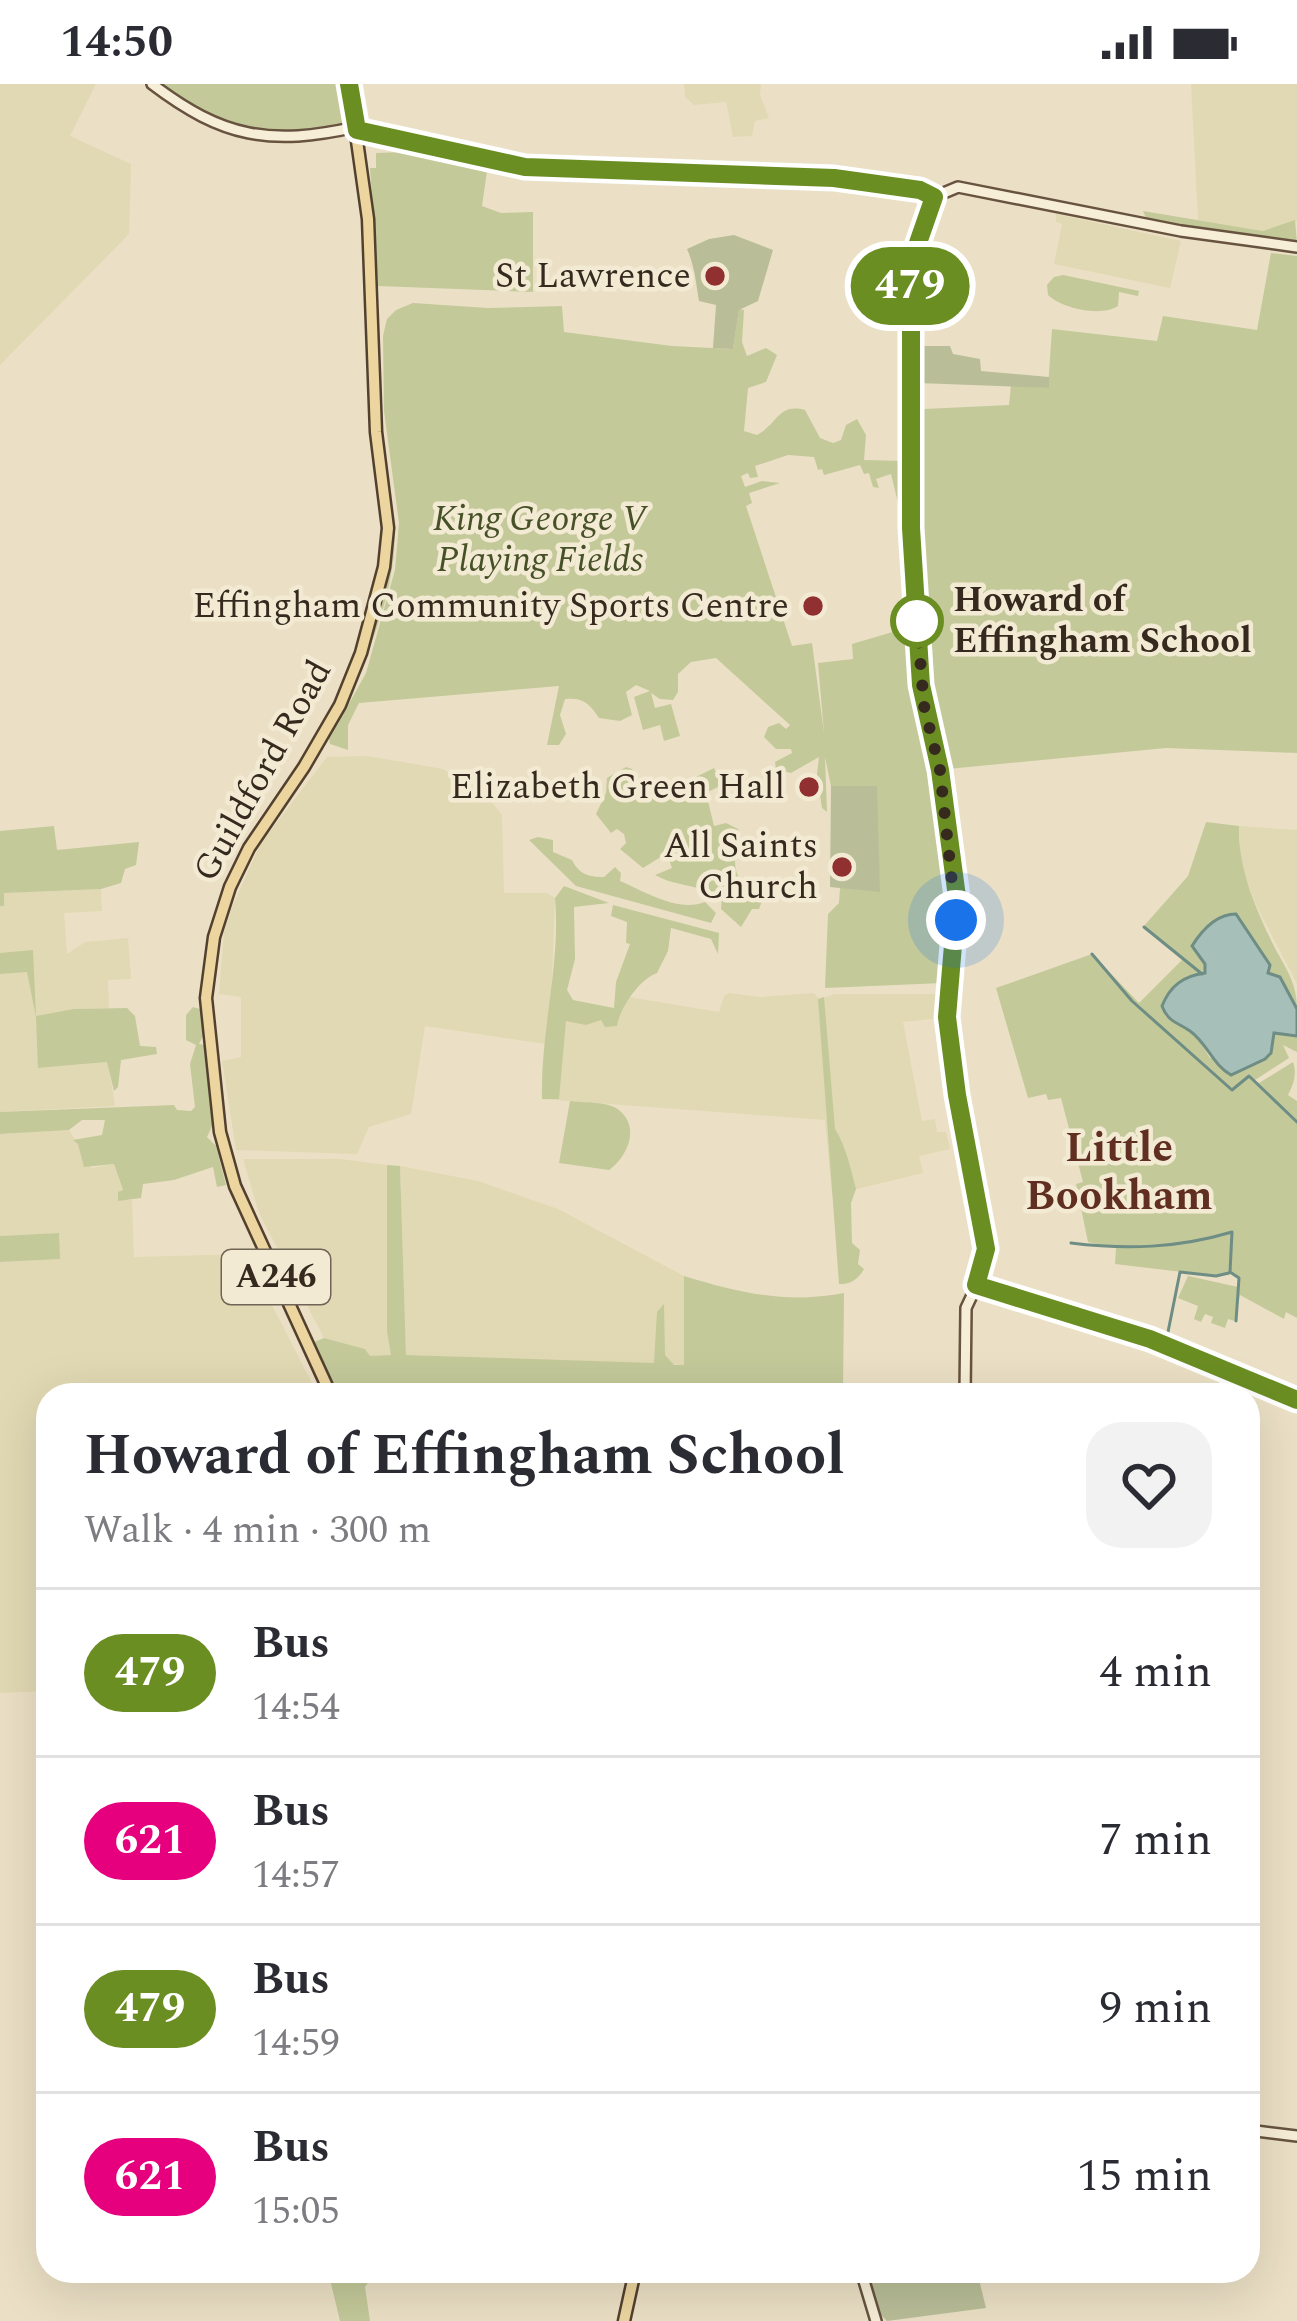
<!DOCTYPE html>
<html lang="en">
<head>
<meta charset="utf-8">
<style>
	body { margin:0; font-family:Spectral,serif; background:#f2f2f3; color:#2b2b33; height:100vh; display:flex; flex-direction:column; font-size:45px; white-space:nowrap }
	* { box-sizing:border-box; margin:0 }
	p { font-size:39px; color:#7c7c81 }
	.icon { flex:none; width:66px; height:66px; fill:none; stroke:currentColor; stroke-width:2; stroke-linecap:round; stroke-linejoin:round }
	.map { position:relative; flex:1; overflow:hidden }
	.drawer { position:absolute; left:36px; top:1299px; width:1224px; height:900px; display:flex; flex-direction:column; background:#fff; border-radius:36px; box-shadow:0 12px 48px #0002 }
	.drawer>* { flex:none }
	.badge { padding:0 24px; border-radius:39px; font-size:42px; line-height:78px }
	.you { position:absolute; width:60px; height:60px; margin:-30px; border:9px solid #fff; border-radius:50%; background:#1a73e8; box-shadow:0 0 0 18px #1a73e833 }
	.map>.badge { position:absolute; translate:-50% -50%; box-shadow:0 0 0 6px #fff }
	.round { display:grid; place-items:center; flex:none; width:126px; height:126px; border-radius:36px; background:#f2f2f3 }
	.summary { display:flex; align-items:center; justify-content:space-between; height:204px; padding:0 48px }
	h1 { font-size:57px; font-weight:700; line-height:90px }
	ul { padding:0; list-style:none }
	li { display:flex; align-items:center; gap:36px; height:168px; padding:0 48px; border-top:3px solid #e1e1e2 }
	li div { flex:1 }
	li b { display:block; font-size:45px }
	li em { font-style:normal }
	li .badge { min-width:132px; font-weight:700; text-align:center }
	.status { display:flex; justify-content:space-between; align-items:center; height:84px; padding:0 60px; background:#fff; direction:ltr }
	.status svg { height:33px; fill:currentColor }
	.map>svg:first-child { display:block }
</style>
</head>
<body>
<div class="status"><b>14:50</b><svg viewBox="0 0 49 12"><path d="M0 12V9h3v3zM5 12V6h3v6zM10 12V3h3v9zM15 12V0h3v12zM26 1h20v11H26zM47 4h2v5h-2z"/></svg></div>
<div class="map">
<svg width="1297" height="2237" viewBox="0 0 1297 2237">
	<rect width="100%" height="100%" fill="#ebe0c5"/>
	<g fill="#e1d9b3">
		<path d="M 0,0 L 96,0 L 70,52 L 131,80 L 129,150 L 0,281 Z"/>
		<path d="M 684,0 L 761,0 L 760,11 L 769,34 L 755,37 L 752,52 L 733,53 L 726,18 L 694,21 L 685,13 Z"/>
		<path d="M 1191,0 L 1297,0 L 1297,137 L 1263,147 L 1198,136 Z"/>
		<path d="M 1056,130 L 1181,157 L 1170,204 L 1054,180 L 1062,140 L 1056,138 Z"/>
		<path d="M 368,672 L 443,685 L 485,709 L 502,731 L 504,809 L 547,809 L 555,814 L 551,925 L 561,935 L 612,934 L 617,911 L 719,928 L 724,912 L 729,909 L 760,913 L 814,909 L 819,915 L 835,910 L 938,910 L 941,934 L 903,938 L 922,1037 L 935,1035 L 937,1048 L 946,1048 L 950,1065 L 919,1072 L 923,1089 L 832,1111 L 825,1036 L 542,1015 L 545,960 L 425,942 L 411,1030 L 369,1043 L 357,1070 L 236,1066 L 222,977 L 241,973 L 241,913 L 219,910 L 224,848 L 232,823 L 261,759 L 327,673 Z"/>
		<path d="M 1239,742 L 1297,746 L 1297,900 L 1256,821 L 1241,782 Z"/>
		<path d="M 101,805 L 102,827 L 64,829 L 67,870 L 85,858 L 128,854 L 131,895 L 108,896 L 109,924 L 74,925 L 39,984 L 108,978 L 115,1022 L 0,1028 L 0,822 L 4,821 L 3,809 Z"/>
		<path d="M 69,1046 L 92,1084 L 114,1080 L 123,1107 L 118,1116 L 132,1116 L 134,1173 L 246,1170 L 318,1311 L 48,1311 L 48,1607 L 0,1609 L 0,1178 L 59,1175 L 58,1149 L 0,1152 L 0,1050 Z"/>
		<path d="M 243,1075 L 340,1075 L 387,1081 L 387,1248 L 391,1271 L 370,1272 L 365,1265 L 324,1254 L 259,1129 Z"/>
		<path d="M 400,1082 L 478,1097 L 558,1125 L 684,1192 L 685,1281 L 406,1271 Z"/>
	</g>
	<g fill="#c3c999">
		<path d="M 162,0 L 342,0 L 344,41 C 276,56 216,49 162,0 Z"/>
		<path d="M 414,63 L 488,80 L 482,122 L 501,129 L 533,128 L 533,208 L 378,202 L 370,84 L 376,84 L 376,69 L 405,68 Z"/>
		<path d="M 1143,127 L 1263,147 L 1295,136 L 1297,160 L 1147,136 Z"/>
		<path d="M 1271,169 L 1297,172 L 1297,669 L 1166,664 L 948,685 L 934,601 L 921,411 L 924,325 L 1009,321 L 1011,301 L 1048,304 L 1052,245 L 1157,257 L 1163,232 L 1257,246 Z"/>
		<path d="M 1063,191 L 1139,207 L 1138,212 L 1119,208 L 1118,222 C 1101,233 1063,225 1048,211 L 1047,201 L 1054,193 Z"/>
		<path d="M 413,219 L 488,224 L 562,222 L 564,248 L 672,262 L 733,265 L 739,225 L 744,226 L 742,258 L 747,272 L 766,264 L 777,271 L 766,298 L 748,304 L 744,347 L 757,351 C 778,340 778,319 805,326 L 820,354 L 833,359 L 841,356 L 846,341 L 857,335 L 866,351 L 864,376 L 905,377 L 907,434 L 902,435 L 891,390 L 876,395 L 879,404 L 873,403 L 869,389 L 864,390 L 860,381 L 824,391 L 822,385 L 818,386 L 814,373 L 788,371 L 755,382 L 758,393 L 750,394 L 748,389 L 741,392 L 745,403 L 762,397 L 780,399 L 749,409 L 752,419 L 746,422 L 792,562 L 812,559 L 824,649 L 818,579 L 853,575 L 852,560 L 906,544 L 924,653 L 926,648 L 933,664 L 954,807 L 948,894 L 943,899 L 825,904 L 828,830 L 839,819 L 840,804 L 877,719 L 877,703 L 831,702 L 825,673 L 827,728 L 822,724 L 817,690 L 819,673 L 791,689 L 776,685 L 775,678 L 792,669 L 791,665 L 776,665 L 764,653 L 768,643 L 779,639 L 786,645 L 790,641 L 716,574 L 691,578 L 678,590 L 678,608 L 673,616 L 660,615 L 651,609 L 655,624 L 671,620 L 680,652 L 664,657 L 660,641 L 643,646 L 634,613 L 650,607 L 636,601 L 626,608 L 632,631 L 620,637 L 599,634 C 589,619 583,613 565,615 L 560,631 L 566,650 L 559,661 L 547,661 L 559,602 L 359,619 L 348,641 L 348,666 L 330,660 L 328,650 L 346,616 L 394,431 C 401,505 364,578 336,643 L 366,589 L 395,486 L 399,439 L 384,327 L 383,252 L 387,235 L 396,226 Z"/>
		<path d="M 626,683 L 632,685 L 646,711 L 661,705 L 684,712 L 680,701 L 714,684 L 722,701 L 706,709 L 714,742 L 726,739 L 738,745 L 741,754 C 732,774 732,793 750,806 L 764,802 L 766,806 L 759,825 L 752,825 L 741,843 L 721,825 L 722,814 C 700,800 676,803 655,791 L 672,784 L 667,769 L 643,784 L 620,765 L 626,759 L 624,750 L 617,745 L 611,749 L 596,730 L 606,709 L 607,694 Z"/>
		<path d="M 1206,738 L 1239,742 C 1238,782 1253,818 1270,854 C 1282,880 1297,895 1297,925 L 1281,893 L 1268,889 L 1270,881 C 1257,861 1246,842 1226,831 L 1201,848 L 1196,870 L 1205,880 L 1204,889 L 1197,890 L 1162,922 L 1166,933 L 1195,950 L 1210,974 L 1271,961 L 1274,949 L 1297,952 L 1297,968 L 1283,961 L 1289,974 L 1255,996 L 1259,999 L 1293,978 C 1297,990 1294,1000 1288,1011 L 1297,1017 L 1297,1234 L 1286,1228 L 1284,1235 L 1240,1211 L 1235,1237 L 1228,1235 L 1225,1244 L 1211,1239 L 1213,1233 L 1205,1230 L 1201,1238 L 1194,1235 L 1198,1222 L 1178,1214 L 1188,1192 L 1238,1203 L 1238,1194 L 1230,1188 L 1216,1192 L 1115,1180 L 1116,1164 L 1088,1158 L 1076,1100 L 1083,1098 L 1061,1014 L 1048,1016 L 1046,1010 L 1028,1014 L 996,904 L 1092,870 L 1139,919 L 1182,876 L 1143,843 L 1188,792 Z"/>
		<path d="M 54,742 L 57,766 L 139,758 L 136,781 L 125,785 L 121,799 L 101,805 L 4,809 L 4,822 L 0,822 L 0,747 Z"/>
		<path d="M 538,753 L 553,756 L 553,768 L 572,776 C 579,790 588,793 604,793 L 615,783 L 621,789 L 620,797 C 644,807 678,829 705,818 L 716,829 L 711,839 L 576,802 L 529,756 Z"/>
		<path d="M 564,802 L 609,819 L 574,823 L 575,875 L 567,906 L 573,916 L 614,924 L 616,898 L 630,860 L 626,859 L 627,838 L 611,832 L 613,821 L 719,849 L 718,870 L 711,855 L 671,844 L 668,867 L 657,889 C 640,895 620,923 617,942 L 605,943 L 601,936 L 586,941 L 566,937 L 559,1015 L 542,1015 C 540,948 561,881 555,814 Z"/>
		<path d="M 33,866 L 36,932 L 74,925 L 127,924 L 135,932 L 140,962 L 156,963 L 157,970 L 121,976 L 118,1003 L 114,1007 L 107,978 L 38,984 L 36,933 L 27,888 L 0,890 L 0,869 Z"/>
		<path d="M 824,913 L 835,1045 C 846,1062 851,1086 856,1105 L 851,1119 L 852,1159 L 860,1166 L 858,1180 L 864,1185 C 859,1194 851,1201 839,1200 L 818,915 Z"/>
		<path d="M 193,923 L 203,926 L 204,950 L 199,960 L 205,961 L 213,1040 L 207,1053 L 216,1062 L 226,1101 L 217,1103 L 213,1083 L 174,1096 L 143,1100 L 141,1114 L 118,1117 L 118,1108 L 123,1106 L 114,1080 L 84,1083 L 78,1060 L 73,1056 L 102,1051 L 105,1036 L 82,1036 L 69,1046 L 0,1050 L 0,1028 L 174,1021 L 177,1026 L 191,1027 L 195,1023 L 190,980 L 196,961 L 186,956 L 186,931 Z"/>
		<path d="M 570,1017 C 583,1019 608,1017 619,1026 C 641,1044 627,1073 609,1086 L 559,1079 Z"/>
		<path d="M 387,1081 L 400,1082 L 406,1271 L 654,1279 L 657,1228 L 664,1220 L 665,1271 L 674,1281 L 684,1281 L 684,1192 C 740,1209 786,1220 844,1209 L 843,1311 L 339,1311 L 312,1259 L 324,1254 L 365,1265 L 370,1272 L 391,1271 L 387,1248 Z"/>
		<path d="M 59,1149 L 60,1175 L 0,1178 L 0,1152 Z"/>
		<path d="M 328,2187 L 377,2187 L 365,2203 L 370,2237 L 340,2237 Z"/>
	</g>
	<g fill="#b9be98">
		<path d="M 734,151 L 773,166 L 758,217 L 739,226 L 733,265 L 713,264 L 716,221 L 699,217 C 696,200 695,183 687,165 L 709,155 Z"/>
		<path d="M 923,262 L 950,262 L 953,270 L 980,275 L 981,287 L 1049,293 L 1049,304 L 918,299 Z"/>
		<path d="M 831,702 L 877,702 L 880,808 L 830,803 Z"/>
		<path d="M 868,2187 L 977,2187 L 986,2224 L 887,2237 L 879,2229 Z"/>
	</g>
	<path fill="#a6bfb8" stroke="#6e8d85" stroke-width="3" d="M 1236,830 L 1270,881 L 1268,889 L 1280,893 L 1297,925 L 1297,952 L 1274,949 L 1271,969 L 1265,975 L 1231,991 C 1212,980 1207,959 1190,947 C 1177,938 1168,938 1162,922 C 1170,902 1183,892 1205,889 L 1205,880 L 1192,862 C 1202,846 1216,830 1236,830 Z"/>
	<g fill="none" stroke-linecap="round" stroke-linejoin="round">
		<g stroke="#6e8d85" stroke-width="3">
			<path d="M 1144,843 L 1202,890"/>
			<path d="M 1092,870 L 1132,917 L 1232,1006 L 1249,992 L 1297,1038"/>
			<path d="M 1071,1159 C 1127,1166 1178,1164 1232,1148 L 1230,1188 L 1239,1194 L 1236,1237"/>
			<path d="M 1167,1253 L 1180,1188 L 1216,1192 L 1229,1189"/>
		</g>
		<defs>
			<g id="secondary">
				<path d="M 152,0 C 223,54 270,62 356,43"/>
				<path d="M 357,47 L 525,83 L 834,94 L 920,107 L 934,113"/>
				<path d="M 934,113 L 911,179 L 911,444 L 924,622 L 941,686 L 957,813 L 948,920 L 950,959 L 986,1165 L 983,1188 L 966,1224 L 965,1311"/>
				<path d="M 934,113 L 958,103 L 1181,147 L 1297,163"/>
				<path d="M 976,1201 L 1174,1263 L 1297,1316"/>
				<path d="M 1248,2046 L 1297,2052"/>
				<path d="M 861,2187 L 876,2237"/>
			</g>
			<g id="primary">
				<path d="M 331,1311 L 235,1102 L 220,1048 L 206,914 L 214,853 L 230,803 L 249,764 L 304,683 L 340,621 L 361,569 L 384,483 L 388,444 L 376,348 L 368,135 L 349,0"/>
				<path d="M 624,2237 L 635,2187"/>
			</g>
		</defs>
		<use href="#secondary" stroke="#67533f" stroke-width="14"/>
		<use href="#primary" stroke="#534130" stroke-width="15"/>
		<use href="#secondary" stroke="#f7eed7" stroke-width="9"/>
		<use href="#primary" stroke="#ecd59f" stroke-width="10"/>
	</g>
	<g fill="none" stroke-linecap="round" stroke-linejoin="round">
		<defs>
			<path id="line" d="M 349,0 L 357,46 L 525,83 L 834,94 L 920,106 L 934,113 L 911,179 L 911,444 L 921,601 L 940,686 L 957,813 L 947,933 L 957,1011 L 986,1165 L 976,1201 L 1150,1255 L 1297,1316"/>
		</defs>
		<use href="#line" stroke="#fff" stroke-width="27"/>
		<use href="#line" stroke="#6b8e23" stroke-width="18"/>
		<path stroke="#362a1f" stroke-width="12" stroke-dasharray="0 21.6" d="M 917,537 L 924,622 L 940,686 L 956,836"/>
	</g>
	<g fill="#903030" stroke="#f3ead4" stroke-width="4.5">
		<circle cx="715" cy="192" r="12"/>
		<circle cx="813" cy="522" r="12"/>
		<circle cx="809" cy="703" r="12"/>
		<circle cx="842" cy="783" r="12"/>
	</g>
	<circle fill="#fff" stroke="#6b8e23" stroke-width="6" cx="917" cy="537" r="24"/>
	<g text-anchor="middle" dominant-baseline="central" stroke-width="9" stroke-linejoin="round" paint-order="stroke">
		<rect fill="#f3ead4" stroke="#6f6455" stroke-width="3" x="222" y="1166" width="108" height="54" rx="9"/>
		<g font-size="33" font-weight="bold" fill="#362a1f">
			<text x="276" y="1193">A246</text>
		</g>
		<g font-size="36" fill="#362a1f" stroke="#f3ead4" text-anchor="end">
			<text x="691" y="192">St Lawrence</text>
			<text x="789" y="522">Effingham Community Sports Centre</text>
			<text x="785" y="703">Elizabeth Green Hall</text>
			<text x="818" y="762">All Saints<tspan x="818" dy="41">Church</tspan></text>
		</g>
		<g font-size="36" font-style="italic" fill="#465127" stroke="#f3ead4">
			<text x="540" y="435">King George V<tspan x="540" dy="41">Playing Fields</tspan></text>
		</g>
		<g font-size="36" font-weight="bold" fill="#362a1f" stroke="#f3ead4" text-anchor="start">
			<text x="953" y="516">Howard of<tspan x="953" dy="41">Effingham School</tspan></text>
		</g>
		<g font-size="36" fill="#362a1f" stroke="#f3ead4">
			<text transform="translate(263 687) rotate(-61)">Guildford Road</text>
		</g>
		<g font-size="42" font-weight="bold" fill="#602f21" stroke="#f3ead4">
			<text x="1119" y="1064">Little<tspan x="1119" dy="48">Bookham</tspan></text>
		</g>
	</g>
</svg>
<div class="you" style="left:956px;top:836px"></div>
<b class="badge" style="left:910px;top:202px;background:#6b8e23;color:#fff">479</b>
<section class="drawer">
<div class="summary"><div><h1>Howard of Effingham School</h1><p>Walk · 4 min · 300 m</p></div><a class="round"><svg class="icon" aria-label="heart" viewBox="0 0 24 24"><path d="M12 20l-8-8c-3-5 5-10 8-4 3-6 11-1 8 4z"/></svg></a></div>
<ul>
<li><span class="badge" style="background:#6b8e23;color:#fff">479</span><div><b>Bus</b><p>14:54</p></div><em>4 min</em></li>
<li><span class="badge" style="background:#e6007e;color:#fff">621</span><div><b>Bus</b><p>14:57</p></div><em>7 min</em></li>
<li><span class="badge" style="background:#6b8e23;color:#fff">479</span><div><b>Bus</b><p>14:59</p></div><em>9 min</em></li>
<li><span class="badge" style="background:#e6007e;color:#fff">621</span><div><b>Bus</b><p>15:05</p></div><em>15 min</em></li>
</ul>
</section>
</div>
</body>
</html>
